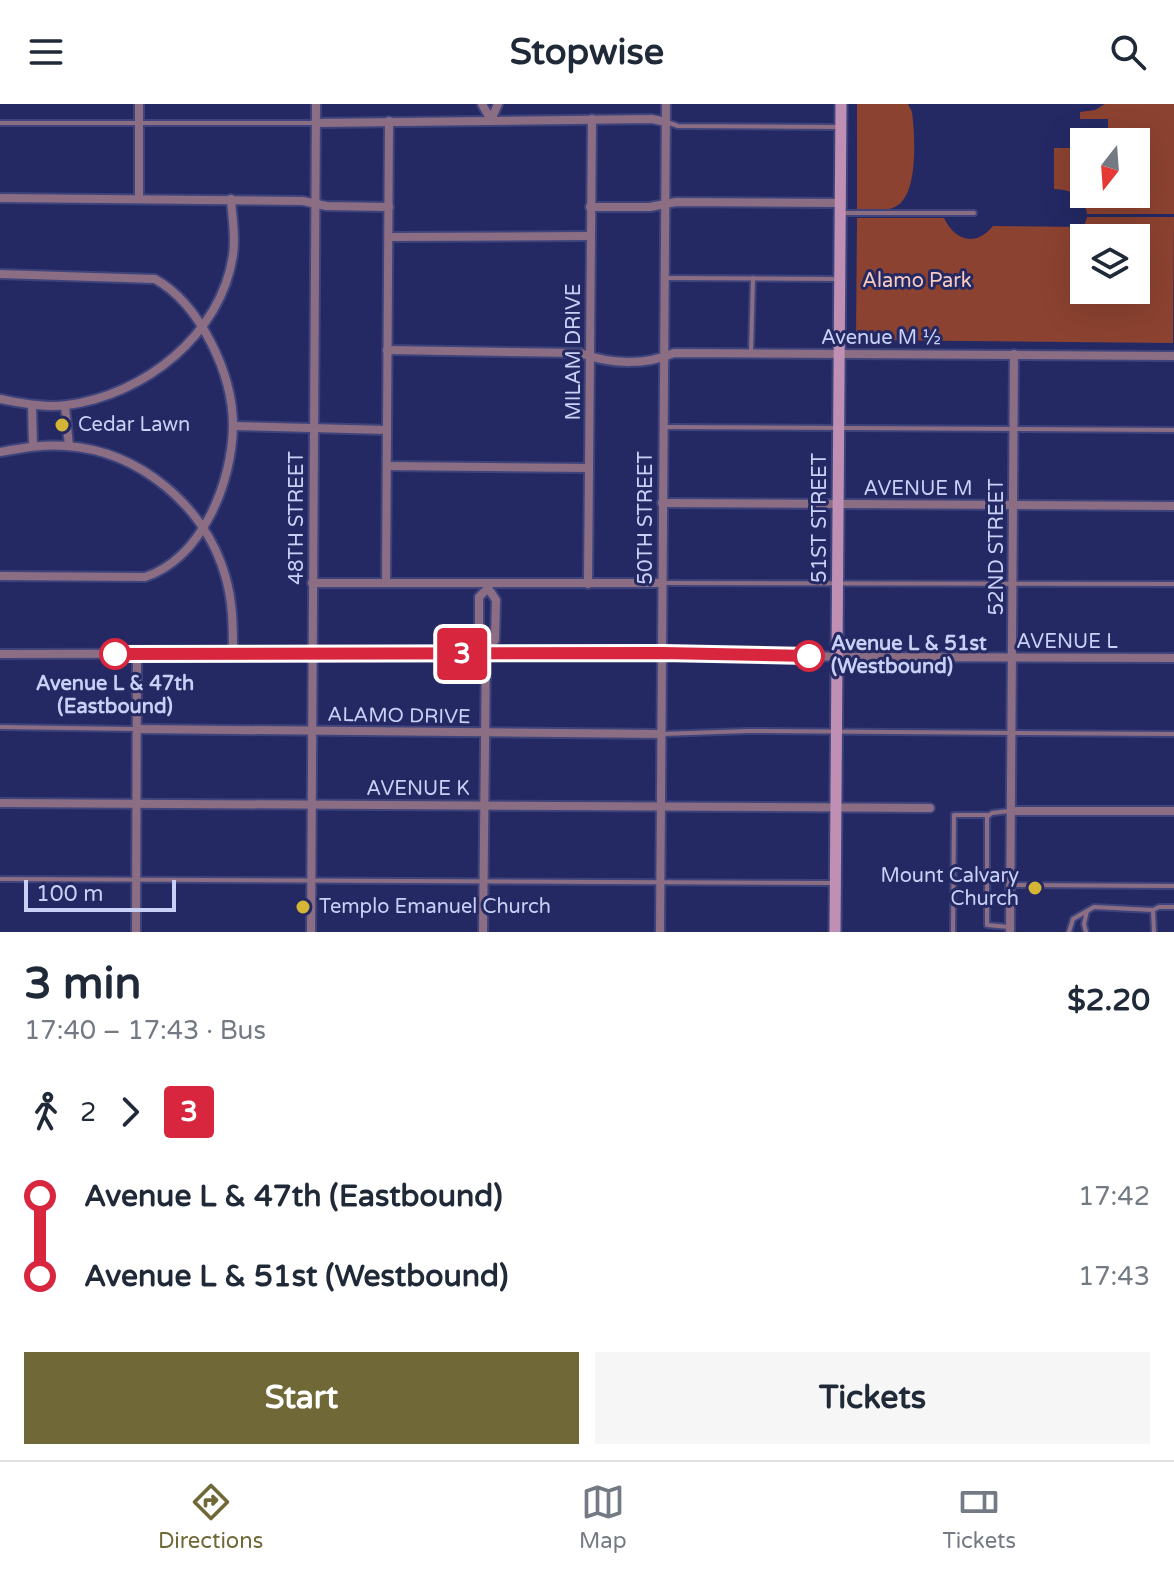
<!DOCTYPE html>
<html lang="en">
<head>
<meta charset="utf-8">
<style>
	body { margin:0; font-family:"Varela Round",sans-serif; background:#f6f6f7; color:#1f2937; height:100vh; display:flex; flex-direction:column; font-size:30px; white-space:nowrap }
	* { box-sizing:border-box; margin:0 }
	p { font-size:26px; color:#747a83 }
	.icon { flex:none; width:44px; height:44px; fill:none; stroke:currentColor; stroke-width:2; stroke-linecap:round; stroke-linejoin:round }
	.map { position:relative; height:828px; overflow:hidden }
	.panel { display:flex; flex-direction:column; background:#fff; flex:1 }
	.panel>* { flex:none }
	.badge { padding:0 16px; border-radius:6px; font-size:28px; line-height:52px }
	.needle { width:52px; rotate:197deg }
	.tools { position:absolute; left:1070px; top:24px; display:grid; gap:16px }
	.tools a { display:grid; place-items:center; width:80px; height:80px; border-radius:0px; background:#fff; box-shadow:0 8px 32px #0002; font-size:40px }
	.scale { position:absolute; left:24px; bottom:20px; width:152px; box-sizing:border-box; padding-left:8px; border:4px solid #c8d1f5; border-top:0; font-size:22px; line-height:28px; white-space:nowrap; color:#c8d1f5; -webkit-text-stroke:6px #242964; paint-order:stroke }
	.map>.badge { position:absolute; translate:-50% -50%; box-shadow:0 0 0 4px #fff }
	.legs { display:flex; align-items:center; gap:12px; height:88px; padding:0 24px; font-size:26px }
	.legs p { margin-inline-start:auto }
	.summary { display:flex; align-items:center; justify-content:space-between; height:136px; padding:0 24px }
	h1 { font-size:44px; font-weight:700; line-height:60px }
	.action { display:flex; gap:16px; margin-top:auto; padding:16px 24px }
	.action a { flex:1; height:92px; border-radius:0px; background:#706836; color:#fff; font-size:32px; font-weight:700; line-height:92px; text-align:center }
	.action a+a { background:#f6f6f7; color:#1f2937 }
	ul { padding:0 24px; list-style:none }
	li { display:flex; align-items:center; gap:28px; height:80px; font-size:30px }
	li i { display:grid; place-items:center; width:12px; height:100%; margin:0 10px; background:currentColor }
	li i::after { content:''; width:20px; height:20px; margin:-10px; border:6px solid; border-radius:50%; background:#fff }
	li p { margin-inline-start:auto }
	li:first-child i { background:linear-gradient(#0000 50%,currentColor 0) }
	li:last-child i { background:linear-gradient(currentColor 50%,#0000 0) }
	header { display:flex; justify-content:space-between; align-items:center; height:104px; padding:0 24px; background:#fff; font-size:36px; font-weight:700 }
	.dock { display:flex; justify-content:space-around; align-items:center; height:112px; border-top:2px solid #e0e1e3; background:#fff; font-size:22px; color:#747a83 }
	.dock a { display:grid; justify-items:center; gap:4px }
	.dock .on { color:#706836 }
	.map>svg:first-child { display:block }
</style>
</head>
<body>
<header><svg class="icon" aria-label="menu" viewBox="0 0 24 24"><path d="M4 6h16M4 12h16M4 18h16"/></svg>Stopwise<svg class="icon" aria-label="search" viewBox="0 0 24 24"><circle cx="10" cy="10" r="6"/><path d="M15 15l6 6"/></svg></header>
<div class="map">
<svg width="1174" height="828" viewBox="0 0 1174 828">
	<rect width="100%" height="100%" fill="#242964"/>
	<g fill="#8c4230" fill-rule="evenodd">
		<path d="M 857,0 L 908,0 L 912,8 C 915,32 919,92 895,103 C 884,108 868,105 857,105 Z"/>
		<path d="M 1105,0 L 1174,0 L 1174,110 L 1087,110 C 1085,91 1073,86 1054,85 L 1054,44 L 1084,44 L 1084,90 L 1136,90 L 1136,38 L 1108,38 L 1108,15 L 1080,15 L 1080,8 L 1095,6 Z"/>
		<path d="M 1087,113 L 1174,113 L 1173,239 L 856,236 L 857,114 L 944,114 C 955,137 976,143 993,122 L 1084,123 ZM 1136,134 L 1136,186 L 1084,186 L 1084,134 Z"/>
	</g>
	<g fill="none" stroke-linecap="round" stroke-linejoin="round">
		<defs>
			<g id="lane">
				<path d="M 667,18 L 678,22 L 838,23"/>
				<path d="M 0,19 L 313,19"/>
				<path d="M 844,109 L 974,109"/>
				<path d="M 665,174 L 837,175"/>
				<path d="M 751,248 L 753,174"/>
				<path d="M 664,323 L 1174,326"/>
				<path d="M 665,479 L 1174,480"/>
				<path d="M 0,623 L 134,625"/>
				<path d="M 661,630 L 748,627 L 1174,630"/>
				<path d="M 1009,707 L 992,709 L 987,713 L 987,821 L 1009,823"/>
				<path d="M 0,775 L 832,779"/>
				<path d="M 1012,781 L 1174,782"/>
				<path d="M 1153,806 L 1154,828"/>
				<path d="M 953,828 L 954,711 L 989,711"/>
				<path d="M 1069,828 L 1073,815 L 1094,803 L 1153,806 L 1159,803 L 1174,803"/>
				<path d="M 1086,828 L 1084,820 L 1087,807"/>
			</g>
			<g id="street">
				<path d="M 482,0 L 491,16 L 498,0"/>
				<path d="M 315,19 L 652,15 L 666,18"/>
				<path d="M 0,94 L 303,97 L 326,102 L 389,103"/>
				<path d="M 139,94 L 139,0"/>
				<path d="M 590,103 L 650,103 L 676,98 L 840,99"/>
				<path d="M 389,133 L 590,132"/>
				<path d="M 0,170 L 155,175 C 200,200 233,270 233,322 C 232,379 202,454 145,473 L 0,472"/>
				<path d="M 387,246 L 580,249 C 610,260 644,262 674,249 L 1174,252"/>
				<path d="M 0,295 C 22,299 44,304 67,301 C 144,291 221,231 233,151 C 236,133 232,113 231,95"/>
				<path d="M 32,302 L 33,342"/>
				<path d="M 65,302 L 69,342"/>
				<path d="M 233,322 L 387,326"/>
				<path d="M 0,348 C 22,344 44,340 67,342 C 139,347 205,402 225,471 C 233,497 233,523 233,550"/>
				<path d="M 387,362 L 589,364"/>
				<path d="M 662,399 L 1174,402"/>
				<path d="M 312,479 L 662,479"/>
				<path d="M 386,479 L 389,17"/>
				<path d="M 588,480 L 592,15"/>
				<path d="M 486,546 L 479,539 L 479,493 L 488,484"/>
				<path d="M 0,550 L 662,549 L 852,553 L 1174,554"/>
				<path d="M 137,625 L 661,630"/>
				<path d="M 0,699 L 930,704"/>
				<path d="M 1011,707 L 1174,707"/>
				<path d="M 136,828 L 137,550"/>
				<path d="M 311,828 L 316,0"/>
				<path d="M 483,828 L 486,546 L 495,536 L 496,496 L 488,484 L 488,479"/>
				<path d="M 660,828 L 666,0"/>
				<path d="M 1010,828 L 1014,250"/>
			</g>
			<path id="secondary" d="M 835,828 L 841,0"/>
		</defs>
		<use href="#lane" stroke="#3e447b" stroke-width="8"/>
		<use href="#street" stroke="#3e447b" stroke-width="12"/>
		<use href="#secondary" stroke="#3e447b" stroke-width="15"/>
		<use href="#lane" stroke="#8c6e84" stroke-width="4"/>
		<use href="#street" stroke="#8c6e84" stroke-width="8"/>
		<use href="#secondary" stroke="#bf90b4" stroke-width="11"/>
	</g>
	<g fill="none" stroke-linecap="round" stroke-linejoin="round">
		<defs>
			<path id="line-1" d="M 115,550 L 662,549 L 809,552"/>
		</defs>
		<use href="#line-1" stroke="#fff" stroke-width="18"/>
		<use href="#line-1" stroke="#d7263d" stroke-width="12"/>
	</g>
	<g fill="#d4b535" stroke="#242964" stroke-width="3">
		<circle cx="62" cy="321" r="8"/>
		<circle cx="1035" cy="784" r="8"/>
		<circle cx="303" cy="803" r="8"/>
	</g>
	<g fill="#fff" stroke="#d7263d" stroke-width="4">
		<circle cx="115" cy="550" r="14"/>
		<circle cx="809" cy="552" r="14"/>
	</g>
	<g text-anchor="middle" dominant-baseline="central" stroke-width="6" stroke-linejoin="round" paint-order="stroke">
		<g font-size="20" fill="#f8cabe" stroke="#242964">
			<text x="917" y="177">Alamo Park</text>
		</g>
		<g font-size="20" fill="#c8d1f5" stroke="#242964">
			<text x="881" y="234">Avenue M ½</text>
			<text transform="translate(574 248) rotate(-90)">MILAM DRIVE</text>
			<text x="918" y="385">AVENUE M</text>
			<text transform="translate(297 414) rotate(-90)">48TH STREET</text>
			<text transform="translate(646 414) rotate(-90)">50TH STREET</text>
			<text transform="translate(820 414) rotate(-90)">51ST STREET</text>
			<text transform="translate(997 443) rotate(-90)">52ND STREET</text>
			<text x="1067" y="538">AVENUE L</text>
			<text transform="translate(399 612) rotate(1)">ALAMO DRIVE</text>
			<text x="418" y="685">AVENUE K</text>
		</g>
		<g font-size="20" fill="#c8d1f5" stroke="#242964" text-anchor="start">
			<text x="78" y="321">Cedar Lawn</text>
			<text x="1019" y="772" text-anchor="end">Mount Calvary<tspan x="1019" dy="23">Church</tspan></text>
			<text x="319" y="803">Templo Emanuel Church</text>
		</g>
		<g font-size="20" font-weight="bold" fill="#c8d1f5" stroke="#242964" text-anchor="start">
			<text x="831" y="540">Avenue L &amp; 51st<tspan x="831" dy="23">(Westbound)</tspan></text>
			<text x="115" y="580" text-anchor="middle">Avenue L &amp; 47th<tspan x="115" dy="23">(Eastbound)</tspan></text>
		</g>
	</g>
</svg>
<div class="tools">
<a><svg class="needle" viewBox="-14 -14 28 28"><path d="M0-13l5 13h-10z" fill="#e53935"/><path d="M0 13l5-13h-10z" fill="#747a83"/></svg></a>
<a><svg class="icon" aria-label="layers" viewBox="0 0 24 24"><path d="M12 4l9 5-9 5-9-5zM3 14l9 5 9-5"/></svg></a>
</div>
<div class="scale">100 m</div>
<b class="badge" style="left:462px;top:550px;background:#d7263d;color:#fff">3</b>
</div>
<section class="panel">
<div class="summary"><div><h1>3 min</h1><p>17:40 – 17:43 · Bus</p></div><b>$2.20</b></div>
<div class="legs"><svg class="icon" aria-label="walk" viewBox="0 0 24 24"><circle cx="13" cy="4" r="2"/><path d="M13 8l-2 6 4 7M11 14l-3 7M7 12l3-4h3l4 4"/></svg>2<svg class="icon" aria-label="forward" viewBox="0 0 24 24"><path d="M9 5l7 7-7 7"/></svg><b class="badge" style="background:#d7263d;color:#fff">3</b></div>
<ul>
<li><i style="color:#d7263d"></i><b>Avenue L &amp; 47th (Eastbound)</b><p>17:42</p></li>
<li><i style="color:#d7263d"></i><b>Avenue L &amp; 51st (Westbound)</b><p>17:43</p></li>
</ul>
<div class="action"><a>Start</a><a>Tickets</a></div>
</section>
<nav class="dock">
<a class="on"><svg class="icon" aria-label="directions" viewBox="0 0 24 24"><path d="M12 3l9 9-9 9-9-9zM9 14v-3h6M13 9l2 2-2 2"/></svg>Directions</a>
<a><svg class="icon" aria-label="map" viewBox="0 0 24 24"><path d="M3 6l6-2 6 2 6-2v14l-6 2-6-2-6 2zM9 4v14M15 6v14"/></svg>Map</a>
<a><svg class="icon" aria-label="tickets" viewBox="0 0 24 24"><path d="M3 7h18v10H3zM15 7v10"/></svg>Tickets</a>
</nav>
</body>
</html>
